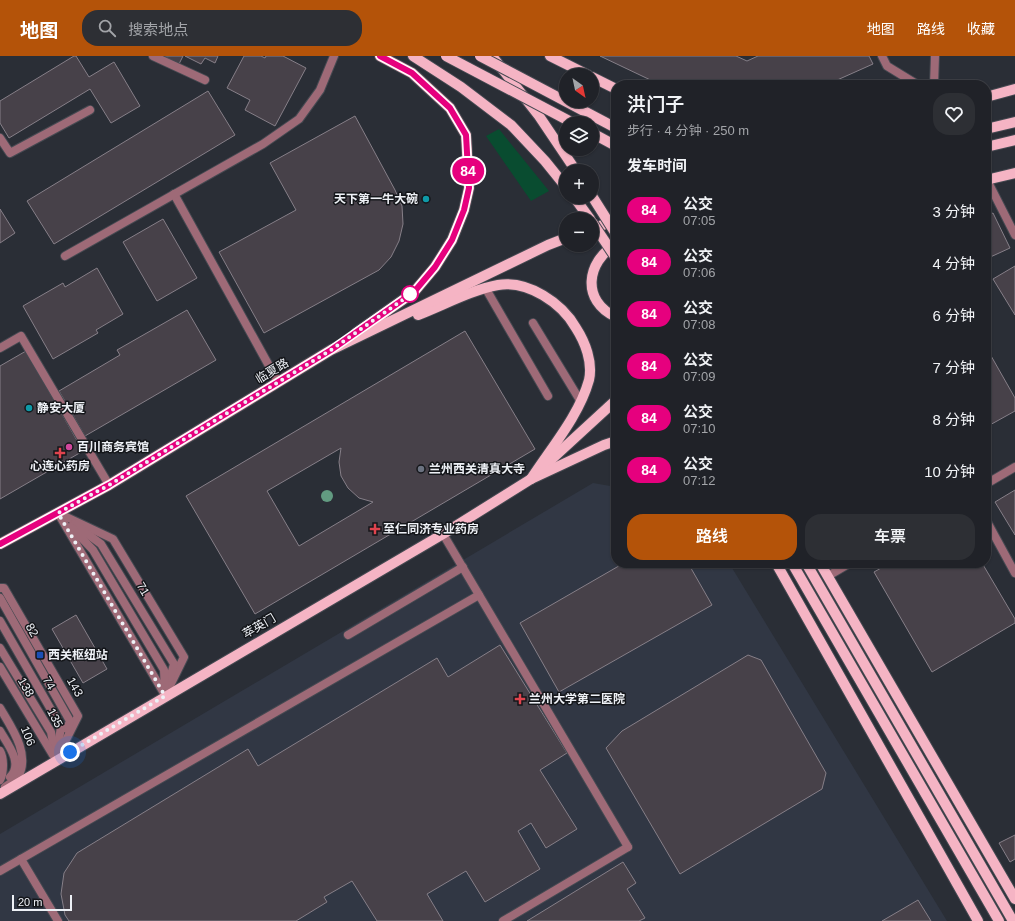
<!DOCTYPE html>
<html lang="zh">
<head>
<meta charset="utf-8">
<style>
	body { margin:0; font-family:Helvetica,"Noto Sans SC",sans-serif; background:#2d2f34; color:#f1f3f6; height:100vh; display:flex; flex-direction:column; font-size:15px; white-space:nowrap }
	* { box-sizing:border-box; margin:0 }
	p { font-size:13px; color:#a2a4a8 }
	.icon { flex:none; width:22px; height:22px; fill:none; stroke:currentColor; stroke-width:2; stroke-linecap:round; stroke-linejoin:round }
	.map { position:relative; flex:1; overflow:hidden }
	.sheet { position:absolute; left:611px; top:24px; width:380px; height:488px; display:flex; flex-direction:column; background:#202228; border-radius:16px; box-shadow:0 1px 3px #0004,0 0 0 1px #3d3f45 }
	.sheet>* { flex:none }
	.badge { padding:0 8px; border-radius:13px; font-size:14px; line-height:26px }
	.needle { width:26px; rotate:147deg }
	.buttons { position:absolute; left:559px; top:12px; display:grid; gap:8px }
	.buttons a { display:grid; place-items:center; width:40px; height:40px; border-radius:50%; background:#202228; box-shadow:0 1px 3px #0004,0 0 0 1px #3d3f45; font-size:20px }
	.scale { position:absolute; left:12px; bottom:10px; width:60px; box-sizing:border-box; padding-left:4px; border:2px solid #eef1f6; border-top:0; font-size:11px; line-height:14px; white-space:nowrap; color:#eef1f6; -webkit-text-stroke:3px #14161a; paint-order:stroke }
	.you { position:absolute; width:20px; height:20px; margin:-10px; border:3px solid #fff; border-radius:50%; background:#1a73e8; box-shadow:0 0 0 6px #1a73e833 }
	.map>.badge { position:absolute; translate:-50% -50%; box-shadow:0 0 0 2px #fff }
	h2 { padding:0 16px; font-size:15px; line-height:36px }
	.round { display:grid; place-items:center; flex:none; width:42px; height:42px; border-radius:16px; background:#2d2f34 }
	.overview { display:flex; align-items:center; justify-content:space-between; height:68px; padding:0 16px }
	h1 { font-size:19px; font-weight:600; line-height:30px }
	.primary-button { display:flex; gap:8px; margin-top:auto; padding:8px 16px }
	.primary-button a { flex:1; height:46px; border-radius:16px; background:#b45309; color:#fff; font-size:16px; font-weight:600; line-height:46px; text-align:center }
	.primary-button a+a { background:#2d2f34; color:#f1f3f6 }
	ul { padding:0; list-style:none }
	li { display:flex; align-items:center; gap:12px; height:52px; padding:0 16px }
	li div { flex:1 }
	li b { display:block; font-size:15px }
	li em { font-style:normal }
	li .badge { min-width:44px; font-weight:700; text-align:center }
	header { display:flex; align-items:center; gap:24px; box-sizing:border-box; height:56px; padding:0 20px; background:#b45309; color:#fff }
	header strong { font-size:19px }
	nav { display:flex; gap:22px; margin-inline-start:auto; font-size:14px }
	.search { width:280px; height:36px; background:#2d2f34; display:flex; align-items:center; gap:10px; box-sizing:border-box; padding:0 14px; border-radius:16px; color:#a2a4a8; font-size:15px }
	.map>svg:first-child { display:block }
</style>
</head>
<body>
<header>
<strong>地图</strong>
<div class="search"><svg class="icon" aria-label="search" viewBox="0 0 24 24"><circle cx="10" cy="10" r="6"/><path d="M15 15l6 6"/></svg>搜索地点</div>
<nav><a>地图</a><a>路线</a><a>收藏</a></nav>
</header>
<div class="map">
<svg width="1015" height="865" viewBox="0 0 1015 865">
	<rect width="100%" height="100%" fill="#2a2e36"/>
	<path fill="#313744" d="M 593,427 L 616,431 L 616,507 L 729,507 L 947,865 L 0,865 L 0,778 Z"/>
	<path fill="#094c30" d="M 499,73 L 549,135 L 531,145 L 486,80 Z"/>
	<g fill="#474149" stroke="#867f88" fill-rule="evenodd">
		<path d="M 74,0 L 76,0 L 89,21 L 114,6 L 140,50 L 111,67 L 90,33 L 9,82 L 0,67 L 0,45 Z"/>
		<path d="M 164,0 L 183,0 L 179,8 Z"/>
		<path d="M 185,0 L 218,0 L 215,7 L 205,2 L 201,8 Z"/>
		<path d="M 244,0 L 261,0 L 265,2 L 266,0 L 283,0 L 306,12 L 275,70 L 245,54 L 250,44 L 227,32 Z"/>
		<path d="M 600,0 L 736,0 L 747,5 L 758,0 L 869,0 L 873,8 L 826,29 L 661,29 Z"/>
		<path d="M 208,35 L 235,79 L 54,188 L 27,145 Z"/>
		<path d="M 355,60 L 395,134 L 402,150 L 403,168 L 399,185 L 391,201 L 379,214 L 264,277 L 219,196 L 296,154 L 270,107 Z"/>
		<path d="M 0,153 L 15,177 L 0,187 Z"/>
		<path d="M 993,157 L 1010,192 L 986,203 L 986,160 Z"/>
		<path d="M 163,163 L 197,222 L 157,245 L 123,186 Z"/>
		<path d="M 1015,210 L 1015,259 L 993,223 Z"/>
		<path d="M 97,212 L 123,258 L 96,274 L 98,277 L 53,303 L 23,250 L 63,227 L 65,231 Z"/>
		<path d="M 187,254 L 216,304 L 85,380 L 59,335 L 120,299 L 117,294 Z"/>
		<path d="M 465,275 L 535,393 L 255,558 L 186,440 ZM 341,392 L 339,406 L 341,420 L 348,432 L 359,442 L 373,446 L 299,490 L 267,435 Z"/>
		<path d="M 986,291 L 1015,342 L 1015,355 L 988,370 L 986,368 Z"/>
		<path d="M 26,295 L 83,395 L 0,443 L 0,310 Z"/>
		<path d="M 1015,434 L 1015,479 L 995,446 Z"/>
		<path d="M 624,507 L 688,507 L 712,549 L 559,636 L 520,567 Z"/>
		<path d="M 890,507 L 982,507 L 1015,563 L 1015,567 L 932,616 L 874,516 Z"/>
		<path d="M 76,559 L 107,613 L 83,627 L 52,573 Z"/>
		<path d="M 500,589 L 567,697 L 540,714 L 577,773 L 546,792 L 531,767 L 518,775 L 540,813 L 485,846 L 466,815 L 427,838 L 443,865 L 377,865 L 352,825 L 324,841 L 327,846 L 296,865 L 69,865 L 65,859 L 61,838 L 64,817 L 77,797 L 248,693 L 258,710 L 437,602 L 448,621 Z"/>
		<path d="M 748,599 L 761,604 L 826,717 L 822,733 L 680,818 L 606,692 L 622,675 Z"/>
		<path d="M 1015,779 L 1015,803 L 1010,806 L 999,787 Z"/>
		<path d="M 623,806 L 636,827 L 627,833 L 645,862 L 639,865 L 527,865 Z"/>
		<path d="M 918,844 L 931,865 L 882,865 Z"/>
	</g>
	<g fill="none" stroke-linecap="round" stroke-linejoin="round">
		<defs>
			<g id="lane">
				<path d="M 153,0 L 205,24"/>
				<path d="M 0,82 L 10,97 L 90,54"/>
				<path d="M 174,138 L 278,326"/>
				<path d="M 65,200 L 263,88 L 299,63 L 320,34 L 334,0"/>
				<path d="M 486,233 L 548,340"/>
				<path d="M 533,267 L 581,346"/>
				<path d="M 0,292 L 21,280 L 109,429"/>
				<path d="M 986,428 L 1015,411"/>
				<path d="M 58,457 L 113,483 L 184,601 L 165,640"/>
				<path d="M 58,457 L 165,639"/>
				<path d="M 986,464 L 1015,517"/>
				<path d="M 74,468 L 101,488 L 174,608 L 170,622"/>
				<path d="M 71,471 L 93,494 L 164,614 L 165,637"/>
				<path d="M 828,520 L 850,507"/>
				<path d="M 0,532 L 4,532 L 78,660 L 56,704"/>
				<path d="M 0,542 L 70,665 L 67,673"/>
				<path d="M 0,565 L 61,671 L 57,696"/>
				<path d="M 348,579 L 463,511"/>
				<path d="M 0,592 L 51,676 L 55,698"/>
				<path d="M 0,611 L 53,699"/>
				<path d="M 0,652 C 11,671 31,698 18,721 C 15,725 9,728 5,731"/>
				<path d="M 0,675 C 7,687 24,708 10,721"/>
				<path d="M 0,695 C 4,702 4,717 0,724"/>
				<path d="M 503,865 L 628,791"/>
			</g>
			<g id="street">
				<path d="M 882,0 L 887,10 L 918,29"/>
				<path d="M 934,29 L 935,0"/>
				<path d="M 987,124 L 1015,179"/>
				<path d="M 443,478 L 628,791"/>
				<path d="M 21,803 L 58,865"/>
				<path d="M 0,815 L 479,539"/>
			</g>
			<g id="primary">
				<path d="M 413,0 L 461,31 L 511,69 L 545,105 L 566,131"/>
				<path d="M 492,0 L 539,60 L 576,115"/>
				<path d="M 550,0 L 588,19"/>
				<path d="M 592,21 L 616,33"/>
				<path d="M 986,41 L 1015,33"/>
				<path d="M 986,73 L 1015,66"/>
				<path d="M 592,77 L 616,90"/>
				<path d="M 986,91 L 1015,84"/>
				<path d="M 986,124 L 1015,117"/>
				<path d="M 574,141 L 590,163"/>
				<path d="M 592,173 L 616,164"/>
				<path d="M 616,188 C 586,206 581,245 616,261"/>
				<path d="M 418,259 C 444,249 471,234 498,229 C 528,224 562,247 576,272 C 585,286 593,306 589,324 C 579,360 551,392 531,423"/>
				<path d="M 356,277 L 414,236 L 435,211 L 452,184 L 464,154 L 469,132 L 466,79 L 450,52 L 412,17 L 380,0"/>
				<path d="M 542,412 L 616,344"/>
				<path d="M 0,488 L 109,429 L 331,294 L 548,189 L 566,182"/>
				<path d="M 776,507 L 978,865"/>
				<path d="M 792,507 L 999,865"/>
				<path d="M 806,507 L 1013,865"/>
				<path d="M 820,507 L 1015,843"/>
				<path d="M 0,738 L 443,478 L 531,423 L 604,389 L 616,385"/>
			</g>
		</defs>
		<use href="#lane" stroke="#454951" stroke-width="10"/>
		<use href="#street" stroke="#454951" stroke-width="10"/>
		<use href="#primary" stroke="#454951" stroke-width="12"/>
		<use href="#lane" stroke="#9e6a77" stroke-width="8"/>
		<use href="#street" stroke="#9e6a77" stroke-width="8"/>
		<use href="#primary" stroke="#f5b4c4" stroke-width="10"/>
		<defs>
			<g id="primary-bridge">
				<path d="M 446,0 L 573,67"/>
				<path d="M 480,0 L 616,72"/>
				<path d="M 592,140 L 616,178"/>
				<path d="M 592,166 L 616,202"/>
			</g>
		</defs>
		<use href="#primary-bridge" stroke="#454951" stroke-width="12" stroke-linecap="butt"/>
		<use href="#primary-bridge" stroke="#f5b4c4" stroke-width="10"/>
	</g>
	<circle fill="#629b81" cx="327" cy="440" r="6"/>
	<g fill="none" stroke-linecap="round" stroke-linejoin="round">
		<defs>
			<path id="line" d="M 0,488 L 109,429 L 331,294 L 414,236 L 435,211 L 452,184 L 464,154 L 469,132 L 466,79 L 450,52 L 412,17 L 380,0"/>
		</defs>
		<use href="#line" stroke="#fff" stroke-width="9"/>
		<use href="#line" stroke="#e6007e" stroke-width="6"/>
		<path stroke="#eef1f6" stroke-width="4" stroke-dasharray="0 7.2" d="M 70,696 L 165,640 L 58,457 L 109,429 L 331,294 L 414,236 L 410,238"/>
	</g>
	<g fill="#0f9aa8" stroke="#14161a" stroke-width="1.5">
		<circle cx="426" cy="143" r="4"/>
		<circle cx="29" cy="352" r="4"/>
	</g>
	<circle fill="#fff" stroke="#e6007e" stroke-width="2" cx="410" cy="238" r="8"/>
	<circle fill="#d1479c" stroke="#14161a" stroke-width="1.5" cx="69" cy="391" r="4"/>
	<g fill="#e0444e" stroke="#14161a" stroke-width="1.5">
		<path d="M58 391h4v4h4v4h-4v4h-4v-4h-4v-4h4z"/>
		<path d="M373 467h4v4h4v4h-4v4h-4v-4h-4v-4h4z"/>
		<path d="M518 637h4v4h4v4h-4v4h-4v-4h-4v-4h4z"/>
	</g>
	<circle fill="#6b7280" stroke="#14161a" stroke-width="1.5" cx="421" cy="413" r="4"/>
	<rect fill="#1a4fb4" stroke="#14161a" stroke-width="1.5" x="36" y="595" width="8" height="8" rx="2"/>
	<g text-anchor="middle" dominant-baseline="central" stroke-width="3" stroke-linejoin="round" paint-order="stroke">
		<g font-size="12" font-weight="bold" fill="#eef1f6" stroke="#14161a" text-anchor="start">
			<text x="418" y="143" text-anchor="end">天下第一牛大碗</text>
			<text x="37" y="352">静安大厦</text>
			<text x="77" y="391">百川商务宾馆</text>
			<text x="60" y="410" text-anchor="middle">心连心药房</text>
			<text x="429" y="413">兰州西关清真大寺</text>
			<text x="383" y="473">至仁同济专业药房</text>
			<text x="48" y="599">西关枢纽站</text>
			<text x="529" y="643">兰州大学第二医院</text>
		</g>
		<g font-size="12" fill="#eef1f6" stroke="#14161a">
			<text transform="translate(272 315) rotate(-31)">临夏路</text>
			<text transform="translate(143 533) rotate(59)">71</text>
			<text transform="translate(259 570) rotate(-30)">萃英门</text>
			<text transform="translate(32 574) rotate(60)">82</text>
			<text transform="translate(49 627) rotate(60)">74</text>
			<text transform="translate(26 631) rotate(59)">138</text>
			<text transform="translate(75 631) rotate(60)">143</text>
			<text transform="translate(55 662) rotate(62)">135</text>
			<text transform="translate(28 680) rotate(67)">106</text>
		</g>
	</g>
</svg>
<div class="buttons">
<a><svg class="needle" viewBox="-14 -14 28 28"><path d="M0-13l5 13h-10z" fill="#e53935"/><path d="M0 13l5-13h-10z" fill="#a2a4a8"/></svg></a>
<a><svg class="icon" aria-label="layers" viewBox="0 0 24 24"><path d="M12 4l9 5-9 5-9-5zM3 14l9 5 9-5"/></svg></a>
<a>+</a>
<a>−</a>
</div>
<div class="scale">20 m</div>
<div class="you" style="left:70px;top:696px"></div>
<b class="badge" style="left:468px;top:115px;background:#e6007e;color:#fff">84</b>
<section class="sheet">
<div class="overview"><div><h1>洪门子</h1><p>步行 · 4 分钟 · 250 m</p></div><a class="round"><svg class="icon" aria-label="heart" viewBox="0 0 24 24"><path d="M12 20l-8-8c-3-5 5-10 8-4 3-6 11-1 8 4z"/></svg></a></div>
<h2>发车时间</h2>
<ul>
<li><span class="badge" style="background:#e6007e;color:#fff">84</span><div><b>公交</b><p>07:05</p></div><em>3 分钟</em></li>
<li><span class="badge" style="background:#e6007e;color:#fff">84</span><div><b>公交</b><p>07:06</p></div><em>4 分钟</em></li>
<li><span class="badge" style="background:#e6007e;color:#fff">84</span><div><b>公交</b><p>07:08</p></div><em>6 分钟</em></li>
<li><span class="badge" style="background:#e6007e;color:#fff">84</span><div><b>公交</b><p>07:09</p></div><em>7 分钟</em></li>
<li><span class="badge" style="background:#e6007e;color:#fff">84</span><div><b>公交</b><p>07:10</p></div><em>8 分钟</em></li>
<li><span class="badge" style="background:#e6007e;color:#fff">84</span><div><b>公交</b><p>07:12</p></div><em>10 分钟</em></li>
</ul>
<div class="primary-button"><a>路线</a><a>车票</a></div>
</section>
</div>
</body>
</html>
